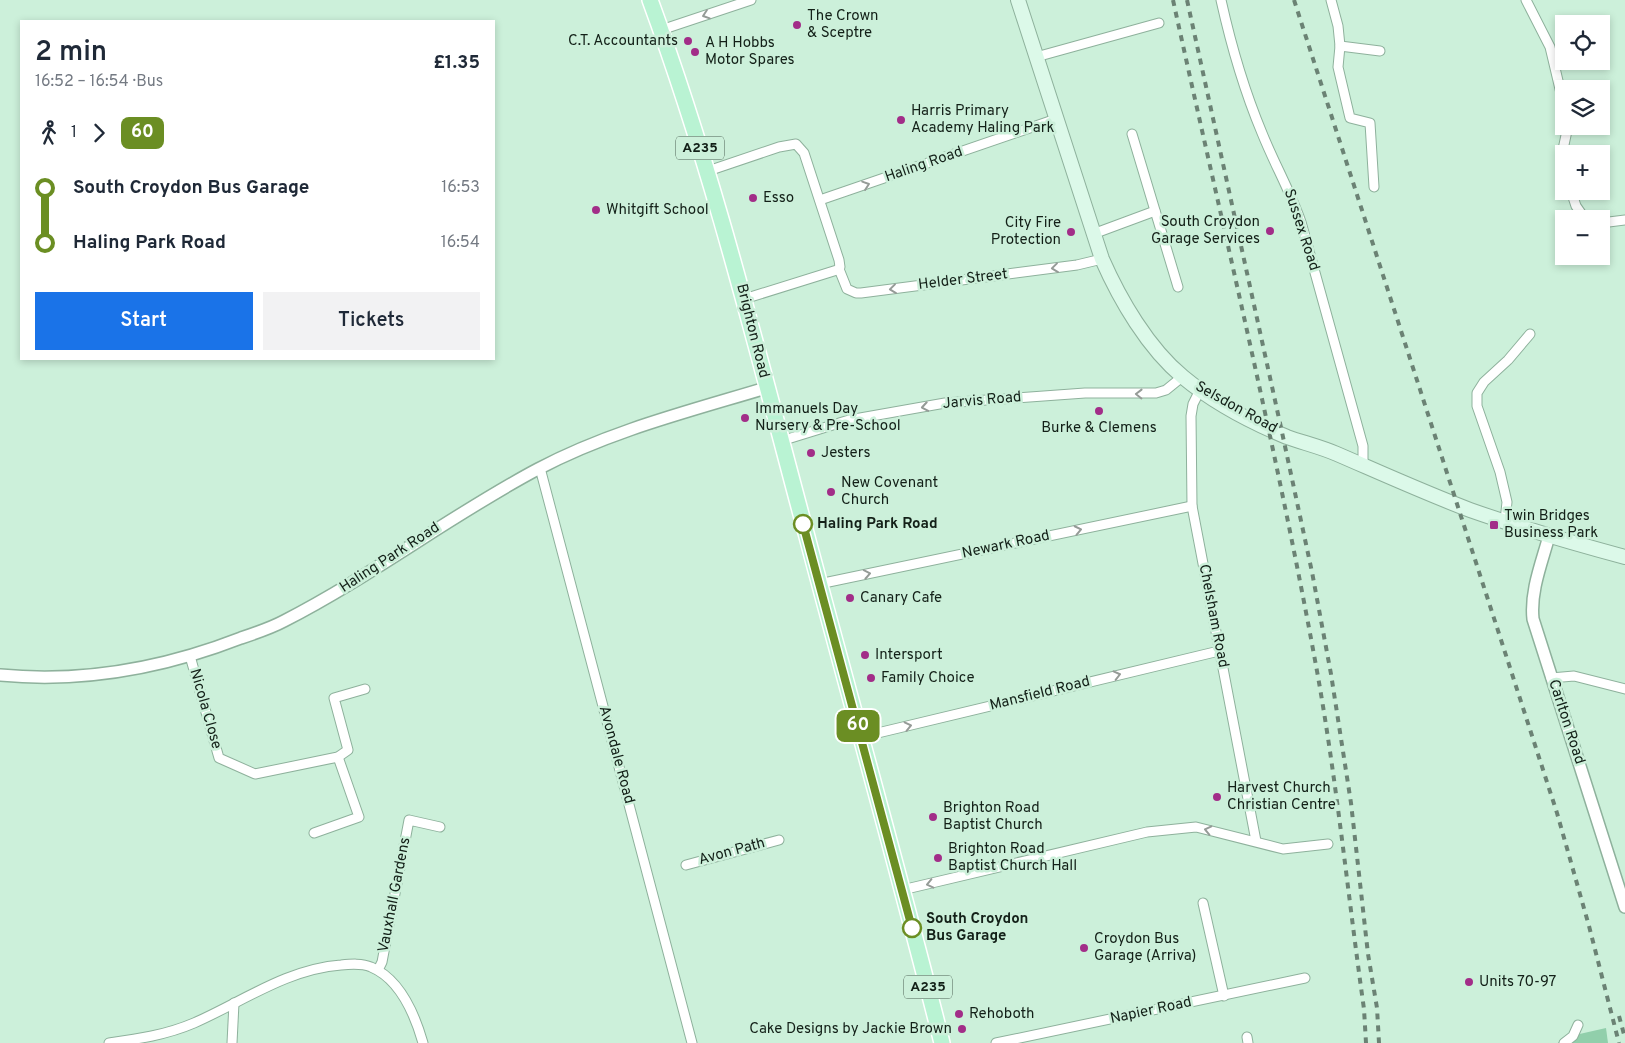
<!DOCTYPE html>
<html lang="en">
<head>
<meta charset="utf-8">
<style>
	body { margin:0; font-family:Overpass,sans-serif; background:#f2f2f3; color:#1f2937; height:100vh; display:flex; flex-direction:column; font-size:19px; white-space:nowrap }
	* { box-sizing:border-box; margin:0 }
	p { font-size:16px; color:#747a83 }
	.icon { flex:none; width:28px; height:28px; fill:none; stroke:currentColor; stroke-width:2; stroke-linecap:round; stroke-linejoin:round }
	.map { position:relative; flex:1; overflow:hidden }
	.drawer { position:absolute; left:20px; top:20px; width:475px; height:340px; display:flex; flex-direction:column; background:#fff; border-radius:0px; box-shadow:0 2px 8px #0003 }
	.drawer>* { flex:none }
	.badge { padding:0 10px; border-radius:8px; font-size:18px; line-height:32px }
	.buttons { position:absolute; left:1555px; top:15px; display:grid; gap:10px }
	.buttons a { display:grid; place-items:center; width:55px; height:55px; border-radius:0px; background:#fff; box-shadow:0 2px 8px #0003; font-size:25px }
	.map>.badge { position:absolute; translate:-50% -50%; box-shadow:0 0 0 2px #fff }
	.legs { display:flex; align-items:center; gap:8px; height:55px; padding:0 15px; font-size:16px }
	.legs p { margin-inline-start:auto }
	.overview { display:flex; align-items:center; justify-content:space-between; height:85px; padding:0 15px }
	h1 { font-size:28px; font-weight:600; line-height:38px }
	.action { display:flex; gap:10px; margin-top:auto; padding:10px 15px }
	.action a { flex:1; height:58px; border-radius:0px; background:#1a73e8; color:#fff; font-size:20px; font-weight:600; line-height:58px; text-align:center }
	.action a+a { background:#f2f2f3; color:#1f2937 }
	ul { padding:0 15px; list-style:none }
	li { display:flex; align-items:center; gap:18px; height:55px; font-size:19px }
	li i { display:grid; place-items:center; width:8px; height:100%; margin:0 6px; background:currentColor }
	li i::after { content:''; width:12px; height:12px; margin:-6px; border:4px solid; border-radius:50%; background:#fff }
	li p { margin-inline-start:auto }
	li:first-child i { background:linear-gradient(#0000 50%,currentColor 0) }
	li:last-child i { background:linear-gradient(currentColor 50%,#0000 0) }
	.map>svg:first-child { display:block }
</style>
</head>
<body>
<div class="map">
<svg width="1625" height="1043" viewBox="0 0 1625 1043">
	<rect width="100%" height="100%" fill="#ccf0da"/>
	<path fill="#91cfab" d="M 1606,1028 L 1608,1043 L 1558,1043 L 1562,1038 Z"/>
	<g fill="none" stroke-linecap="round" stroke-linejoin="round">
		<defs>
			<g id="minor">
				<path d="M 1221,0 C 1231,45 1244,90 1262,133 C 1274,163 1290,191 1301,222 L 1363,446 L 1363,465"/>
				<path d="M 1331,0 L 1338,26 L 1340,46 L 1338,67 L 1350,118 L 1370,123 L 1374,187"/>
				<path d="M 1526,0 L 1550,47 L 1564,106"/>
				<path d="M 661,30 L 751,0"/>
				<path d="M 1340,46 L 1380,51"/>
				<path d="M 1036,57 L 1159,23"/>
				<path d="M 1132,134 L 1178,287"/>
				<path d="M 1564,160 L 1562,154 L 1568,126"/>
				<path d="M 708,171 L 779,147 L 796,144 L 804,153 L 839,260 L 840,267 L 837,270 L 744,299"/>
				<path d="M 1571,191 L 1576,206 L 1585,219"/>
				<path d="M 820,200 L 1056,119"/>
				<path d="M 1601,223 L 1625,220"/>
				<path d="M 1093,234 L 1155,211"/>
				<path d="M 839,269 L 847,289 L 856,293 L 861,293 L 1077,265 L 1102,259"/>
				<path d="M 1200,390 L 1193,404 L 1191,416 L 1192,506 L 1256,841"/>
				<path d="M 781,441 L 849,420 L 945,403 L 1085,393 L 1156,393 L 1166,390 L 1182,377"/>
				<path d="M 540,468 L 692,1043"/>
				<path d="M 1505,521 L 1507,502 L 1500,472 L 1477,406 L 1477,393 L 1484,382 L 1508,360 L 1530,334"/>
				<path d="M 819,584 L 1192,506"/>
				<path d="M 190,656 L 219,758 L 255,774 L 338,757 L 348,750 L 334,698 L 365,689"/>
				<path d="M 1551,678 L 1574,676 L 1625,689"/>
				<path d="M 861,737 L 1219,651"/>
				<path d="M 314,833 L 359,817 L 338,757"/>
				<path d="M 686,865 L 779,840"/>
				<path d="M 902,890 L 1147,832 L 1196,827 L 1283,849 L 1328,844"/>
				<path d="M 1203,903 L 1224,996"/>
				<path d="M 378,970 L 382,962 L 409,820 L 440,827"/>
				<path d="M 1247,1037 L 1248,1043"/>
				<path d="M 109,1043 C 138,1039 166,1035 194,1023 C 242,1002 287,969 341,965 C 351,964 362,963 371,967 C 400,979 415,1015 423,1043"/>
				<path d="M 232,1043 L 234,1003"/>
				<path d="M 996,1043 L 1305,978"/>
				<path d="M 1564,1043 L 1573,1036 L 1578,1025"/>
			</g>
			<g id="tertiary">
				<path d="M 1549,536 C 1542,562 1530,591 1533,619 L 1625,907"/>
				<path d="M 0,675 C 83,683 164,668 241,638 C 256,633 271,628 284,621 C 372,576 451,515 538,469 C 610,431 690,411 766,388"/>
			</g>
			<path id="secondary" d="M 1018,0 L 1102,259 C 1120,300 1148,348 1183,377 C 1213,402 1251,422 1287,437 C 1304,443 1321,447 1337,454 C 1381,473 1425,493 1470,510 C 1521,528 1573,543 1625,557"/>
			<path id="primary" d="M 650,0 C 714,174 758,354 806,533 C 851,703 899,872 942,1043"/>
		</defs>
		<use href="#minor" stroke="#8eb19c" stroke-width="11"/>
		<use href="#tertiary" stroke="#8eb19c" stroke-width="14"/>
		<use href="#secondary" stroke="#8eb19c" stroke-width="16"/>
		<use href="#primary" stroke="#fff" stroke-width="18"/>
		<use href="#minor" stroke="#fff" stroke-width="9"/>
		<use href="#tertiary" stroke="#fff" stroke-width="11"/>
		<use href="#secondary" stroke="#dcf9e9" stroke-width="14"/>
		<use href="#primary" stroke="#b9f3d3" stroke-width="15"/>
		<g stroke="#6b8274" stroke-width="4" stroke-dasharray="6 6" stroke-linecap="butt">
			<path d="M 1173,0 C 1222,224 1276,446 1317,671 C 1337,783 1348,896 1364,1009 L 1366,1043"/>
			<path d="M 1187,0 L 1280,423 L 1312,572 L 1331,674 L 1351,803 L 1368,954 L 1377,1008 L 1379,1043"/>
			<path d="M 1294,0 L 1557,813 L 1589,926 L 1619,1043"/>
			<path d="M 1619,1016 L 1625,1038"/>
		</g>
	</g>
	<defs><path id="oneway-chevron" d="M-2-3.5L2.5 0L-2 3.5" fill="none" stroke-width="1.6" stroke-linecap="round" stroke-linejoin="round" transform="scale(1.25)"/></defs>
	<g stroke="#959b97">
		<use href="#oneway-chevron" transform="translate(706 15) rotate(161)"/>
		<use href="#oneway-chevron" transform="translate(866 185) rotate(-19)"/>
		<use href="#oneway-chevron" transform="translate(1055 268) rotate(173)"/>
		<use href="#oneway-chevron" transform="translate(893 289) rotate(173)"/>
		<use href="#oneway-chevron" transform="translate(1139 394) rotate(-179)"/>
		<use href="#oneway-chevron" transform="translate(925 407) rotate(170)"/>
		<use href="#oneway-chevron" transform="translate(1078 530) rotate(-12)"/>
		<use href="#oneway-chevron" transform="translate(867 574) rotate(-11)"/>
		<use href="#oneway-chevron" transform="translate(1117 675) rotate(-14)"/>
		<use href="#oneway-chevron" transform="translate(908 726) rotate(-13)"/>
		<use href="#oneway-chevron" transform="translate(1208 830) rotate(-167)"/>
		<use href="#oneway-chevron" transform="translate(930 884) rotate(167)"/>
	</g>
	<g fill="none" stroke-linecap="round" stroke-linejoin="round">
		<defs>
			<path id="line-1" d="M 803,524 L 912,928"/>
		</defs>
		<use href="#line-1" stroke="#fff" stroke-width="11"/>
		<use href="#line-1" stroke="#6b8e23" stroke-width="8"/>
	</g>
	<g fill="#a22d88" stroke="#ccf0da" stroke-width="2">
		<circle cx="797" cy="25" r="5"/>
		<circle cx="688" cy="41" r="5"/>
		<circle cx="695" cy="52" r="5"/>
		<circle cx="901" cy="120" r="5"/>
		<circle cx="753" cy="198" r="5"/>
		<circle cx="596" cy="210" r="5"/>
		<circle cx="1270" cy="231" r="5"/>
		<circle cx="1071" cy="232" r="5"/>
		<circle cx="1099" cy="411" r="5"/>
		<circle cx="745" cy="418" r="5"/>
		<circle cx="811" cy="453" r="5"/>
		<circle cx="831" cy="492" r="5"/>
		<rect x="1489" y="520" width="10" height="10" rx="2.5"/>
		<circle cx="850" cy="598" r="5"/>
		<circle cx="865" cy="655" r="5"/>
		<circle cx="871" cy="678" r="5"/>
		<circle cx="1217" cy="797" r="5"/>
		<circle cx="933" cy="817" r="5"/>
		<circle cx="938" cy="858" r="5"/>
		<circle cx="1084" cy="948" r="5"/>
		<circle cx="1469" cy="982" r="5"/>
		<circle cx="959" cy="1014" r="5"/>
		<circle cx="962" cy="1029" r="5"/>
	</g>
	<g fill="#fff" stroke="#6b8e23" stroke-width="2.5">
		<circle cx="803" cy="524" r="9"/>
		<circle cx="912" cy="928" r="9"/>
	</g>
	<g text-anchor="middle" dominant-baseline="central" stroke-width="5" stroke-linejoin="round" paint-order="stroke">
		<g fill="#ccf0da" stroke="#4a5e52" stroke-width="1">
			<rect x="676" y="136.5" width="48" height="23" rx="4"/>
			<rect x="904" y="975.5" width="48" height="23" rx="4"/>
		</g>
		<g font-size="14" font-weight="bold" fill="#132018">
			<text x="700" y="148">A235</text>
			<text x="928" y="987">A235</text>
		</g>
		<g font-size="15" fill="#132018" stroke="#ccf0da" text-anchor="start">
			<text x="807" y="16">The Crown<tspan x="807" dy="17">&amp; Sceptre</tspan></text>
			<text x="678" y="41" text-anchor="end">C.T. Accountants</text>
			<text x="705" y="43">A H Hobbs<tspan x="705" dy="17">Motor Spares</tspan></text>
			<text x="911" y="111">Harris Primary<tspan x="911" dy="17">Academy Haling Park</tspan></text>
			<text x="763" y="198">Esso</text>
			<text x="606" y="210">Whitgift School</text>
			<text x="1260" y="222" text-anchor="end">South Croydon<tspan x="1260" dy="17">Garage Services</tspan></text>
			<text x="1061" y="223" text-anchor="end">City Fire<tspan x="1061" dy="17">Protection</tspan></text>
			<text x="755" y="409">Immanuels Day<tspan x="755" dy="17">Nursery &amp; Pre-School</tspan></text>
			<text x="1099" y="428" text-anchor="middle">Burke &amp; Clemens</text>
			<text x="821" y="453">Jesters</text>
			<text x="841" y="483">New Covenant<tspan x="841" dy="17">Church</tspan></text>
			<text x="1504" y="516">Twin Bridges<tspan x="1504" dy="17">Business Park</tspan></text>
			<text x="860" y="598">Canary Cafe</text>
			<text x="875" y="655">Intersport</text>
			<text x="881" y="678">Family Choice</text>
			<text x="1227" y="788">Harvest Church<tspan x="1227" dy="17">Christian Centre</tspan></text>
			<text x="943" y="808">Brighton Road<tspan x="943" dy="17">Baptist Church</tspan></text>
			<text x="948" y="849">Brighton Road<tspan x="948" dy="17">Baptist Church Hall</tspan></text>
			<text x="1094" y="939">Croydon Bus<tspan x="1094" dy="17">Garage (Arriva)</tspan></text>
			<text x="1479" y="982">Units 70-97</text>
			<text x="969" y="1014">Rehoboth</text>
			<text x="952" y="1029" text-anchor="end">Cake Designs by Jackie Brown</text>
		</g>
		<g font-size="15" fill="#132018" stroke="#ccf0da">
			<text transform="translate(924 165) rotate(-19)">Haling Road</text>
			<text transform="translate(1301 230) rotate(72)">Sussex Road</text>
			<text transform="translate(963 280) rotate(-7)">Helder Street</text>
			<text transform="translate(752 331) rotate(76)">Brighton Road</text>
			<text transform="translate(982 401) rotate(-5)">Jarvis Road</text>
			<text transform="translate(1236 408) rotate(29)">Selsdon Road</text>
			<text transform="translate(1006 545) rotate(-12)">Newark Road</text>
			<text transform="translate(390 558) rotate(-33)">Haling Park Road</text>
			<text transform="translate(1213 616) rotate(79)">Chelsham Road</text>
			<text transform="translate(1040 694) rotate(-14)">Mansfield Road</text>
			<text transform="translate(205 709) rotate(74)">Nicola Close</text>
			<text transform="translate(1566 722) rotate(72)">Carlton Road</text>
			<text transform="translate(616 755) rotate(75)">Avondale Road</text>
			<text transform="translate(732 852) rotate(-15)">Avon Path</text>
			<text transform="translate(395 895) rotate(-79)">Vauxhall Gardens</text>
			<text transform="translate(1151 1011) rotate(-12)">Napier Road</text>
		</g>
		<g font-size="15" font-weight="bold" fill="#132018" stroke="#ccf0da" text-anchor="start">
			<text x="817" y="524">Haling Park Road</text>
			<text x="926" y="919">South Croydon<tspan x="926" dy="17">Bus Garage</tspan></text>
		</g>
	</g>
</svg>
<div class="buttons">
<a><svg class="icon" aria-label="locate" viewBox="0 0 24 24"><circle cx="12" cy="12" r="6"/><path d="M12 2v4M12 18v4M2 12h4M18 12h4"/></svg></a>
<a><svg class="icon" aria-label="layers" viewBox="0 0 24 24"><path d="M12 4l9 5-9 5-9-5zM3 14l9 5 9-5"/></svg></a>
<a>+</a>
<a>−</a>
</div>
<b class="badge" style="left:858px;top:726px;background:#6b8e23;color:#fff">60</b>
<section class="drawer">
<div class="overview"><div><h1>2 min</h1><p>16:52 – 16:54 · Bus</p></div><b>£1.35</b></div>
<div class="legs"><svg class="icon" aria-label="walk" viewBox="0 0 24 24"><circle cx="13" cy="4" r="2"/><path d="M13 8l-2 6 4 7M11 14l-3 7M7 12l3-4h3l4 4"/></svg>1<svg class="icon" aria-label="forward" viewBox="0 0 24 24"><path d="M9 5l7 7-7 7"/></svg><b class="badge" style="background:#6b8e23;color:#fff">60</b></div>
<ul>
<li><i style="color:#6b8e23"></i><b>South Croydon Bus Garage</b><p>16:53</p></li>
<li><i style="color:#6b8e23"></i><b>Haling Park Road</b><p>16:54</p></li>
</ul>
<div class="action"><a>Start</a><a>Tickets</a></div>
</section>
</div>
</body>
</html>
